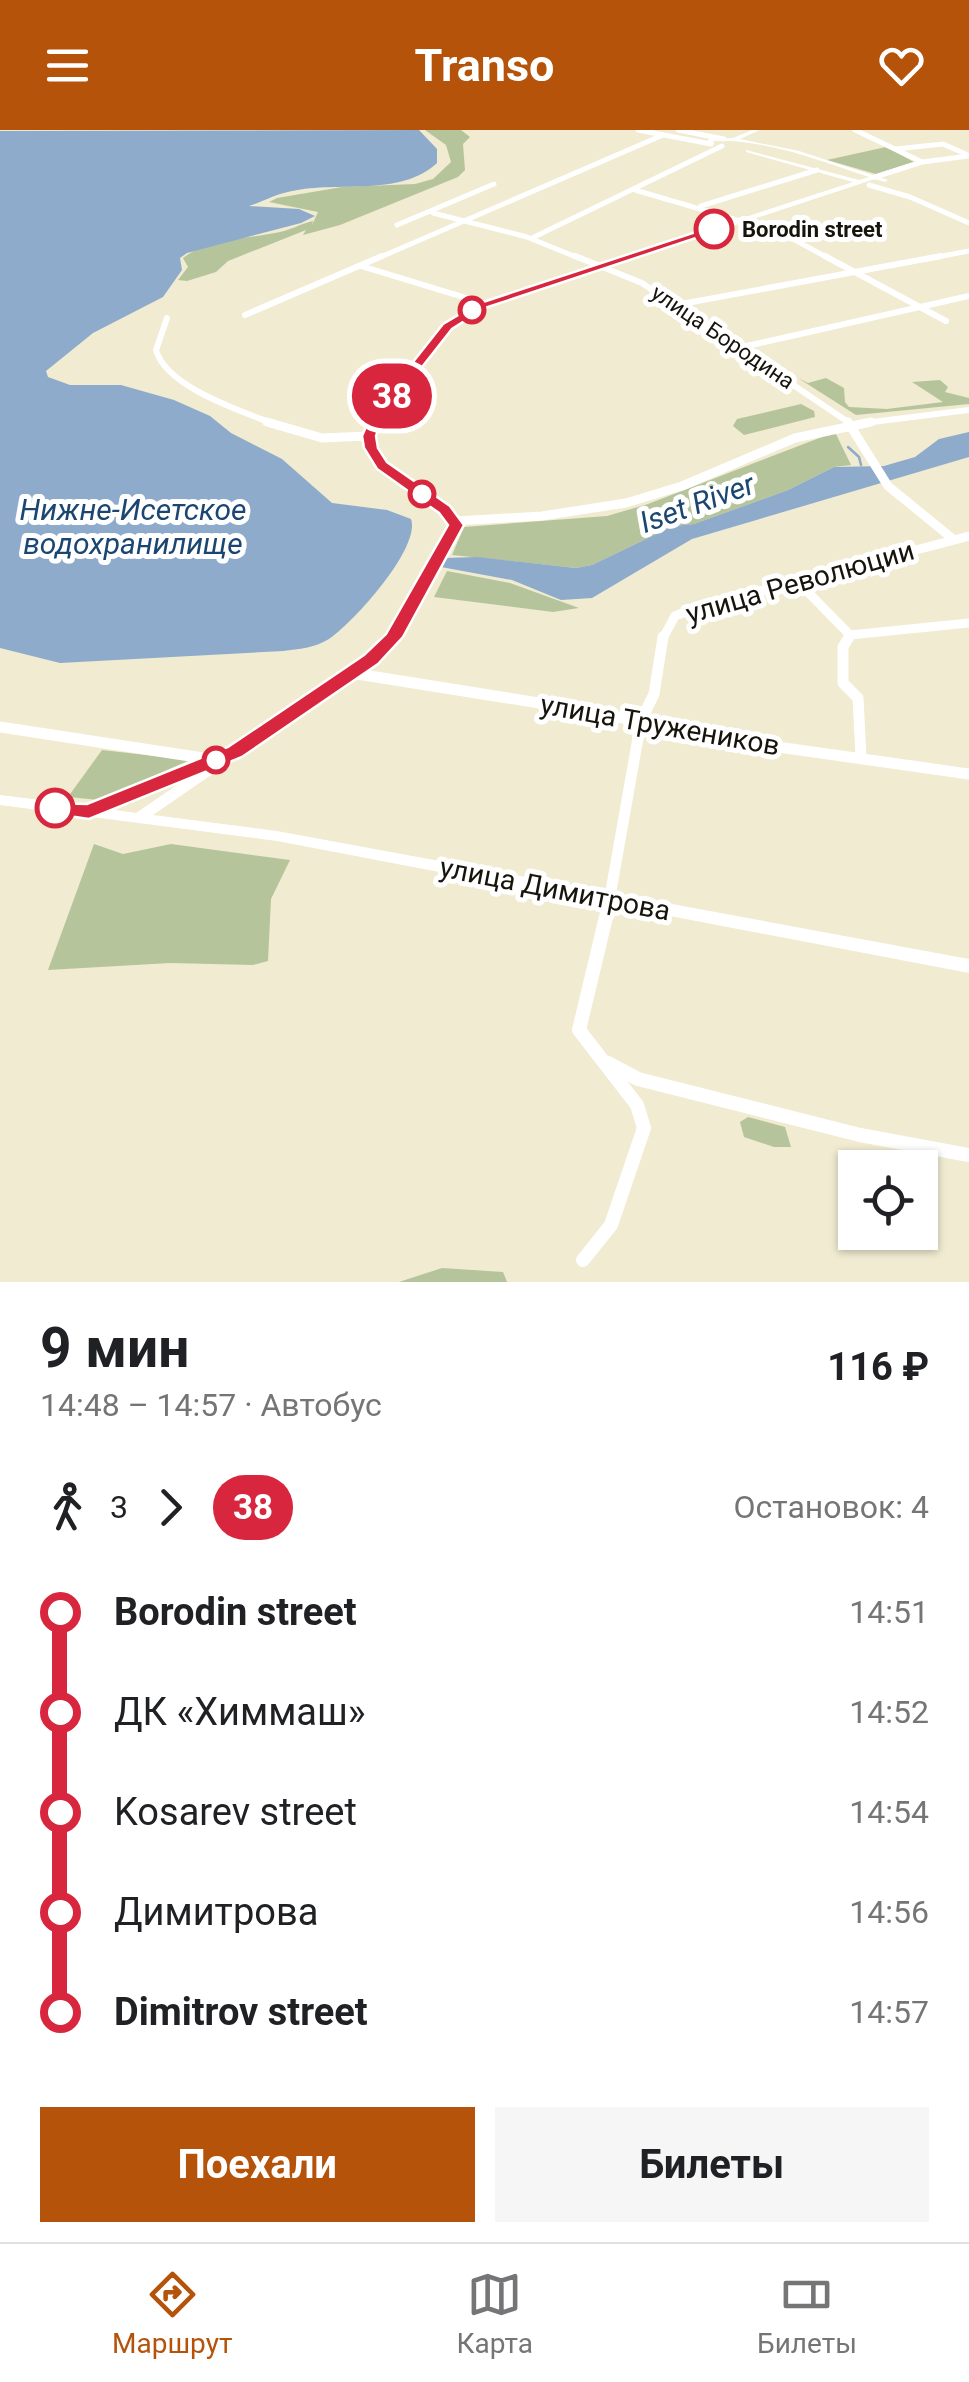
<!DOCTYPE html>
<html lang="ru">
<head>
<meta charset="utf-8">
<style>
	body { margin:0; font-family:Roboto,sans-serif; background:#f6f6f6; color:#202124; height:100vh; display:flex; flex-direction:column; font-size:38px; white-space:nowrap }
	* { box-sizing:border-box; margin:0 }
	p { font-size:32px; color:#757577 }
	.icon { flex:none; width:55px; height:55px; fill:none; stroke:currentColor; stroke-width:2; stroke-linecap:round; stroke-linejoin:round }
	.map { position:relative; height:1152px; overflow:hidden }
	.panel { display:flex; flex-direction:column; background:#fff; flex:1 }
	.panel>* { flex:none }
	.badge { padding:0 20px; border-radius:32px; font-size:35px; line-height:65px }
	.buttons { position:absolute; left:838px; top:1020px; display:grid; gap:20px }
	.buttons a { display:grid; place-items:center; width:100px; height:100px; border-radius:0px; background:#fff; box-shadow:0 2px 8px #0004; font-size:50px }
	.map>.badge { position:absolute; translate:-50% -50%; box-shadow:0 0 0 5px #fff }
	.legs { display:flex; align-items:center; gap:15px; height:110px; padding:0 40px; font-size:32px }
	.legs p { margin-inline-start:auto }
	.headline { display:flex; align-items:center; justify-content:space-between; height:170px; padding:0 40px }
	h1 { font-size:55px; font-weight:700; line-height:75px }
	.button { display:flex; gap:20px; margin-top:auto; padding:20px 40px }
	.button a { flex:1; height:115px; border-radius:0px; background:#b45309; color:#fff; font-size:40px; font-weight:700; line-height:115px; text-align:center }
	.button a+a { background:#f6f6f6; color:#202124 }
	ul { padding:0 40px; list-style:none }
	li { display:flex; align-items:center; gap:35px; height:100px; font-size:38px }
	li i { display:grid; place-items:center; width:15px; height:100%; margin:0 12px; background:currentColor }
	li i::after { content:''; width:25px; height:25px; margin:-12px; border:8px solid; border-radius:50%; background:#fff }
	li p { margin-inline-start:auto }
	li:first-child i { background:linear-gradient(#0000 50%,currentColor 0) }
	li:last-child i { background:linear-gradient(currentColor 50%,#0000 0) }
	header { display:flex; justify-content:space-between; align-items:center; height:130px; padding:0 40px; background:#b45309; color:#fff; font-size:45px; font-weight:700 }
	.tab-bar { display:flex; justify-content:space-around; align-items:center; height:140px; border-top:2px solid #e0e0e0; background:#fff; font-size:28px; color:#757577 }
	.tab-bar a { display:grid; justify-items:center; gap:5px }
	.tab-bar .current { color:#b45309 }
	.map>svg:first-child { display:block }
</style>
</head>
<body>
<header><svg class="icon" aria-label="menu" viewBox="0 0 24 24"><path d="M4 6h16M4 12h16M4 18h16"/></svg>Transo<svg class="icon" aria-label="heart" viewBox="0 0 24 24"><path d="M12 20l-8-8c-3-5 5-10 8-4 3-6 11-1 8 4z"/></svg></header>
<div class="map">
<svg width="969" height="1152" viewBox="0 0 969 1152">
	<rect width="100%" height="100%" fill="#f0ebd1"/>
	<g fill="#b6c49b">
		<path d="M 425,0 L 461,0 L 470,7 L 463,14 L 465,40 L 458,47 L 340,95 L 303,105 L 306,100 L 228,131 L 216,142 L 187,151 L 178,150 L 188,137 L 183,128 C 208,109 245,109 275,103 C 289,101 300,94 313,91 L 312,95 L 318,82 L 269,72 L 277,68 L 342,57 L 415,54 L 433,49 L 451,32 L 446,15 Z"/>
		<path d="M 886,17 L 914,32 L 876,44 L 827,30 Z"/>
		<path d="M 798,248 L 808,253 L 826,248 L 844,258 L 845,272 L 849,277 L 887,279 L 943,272 L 912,252 L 940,250 L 948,257 L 945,262 L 969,268 L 969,274 L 856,285 Z"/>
		<path d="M 801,274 L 814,281 L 815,287 L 744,305 L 733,296 L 737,289 Z"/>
		<path d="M 835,302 L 851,335 L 834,337 L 788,360 L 694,394 L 673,396 L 592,435 L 576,438 L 452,425 L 464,397 L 607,386 L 648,374 Z"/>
		<path d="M 447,441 L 510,453 L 579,478 L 553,482 L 434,467 Z"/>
		<path d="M 102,620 L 190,630 L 99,670 L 68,667 Z"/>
		<path d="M 94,714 L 123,724 L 171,714 L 290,730 L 271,769 L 268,831 L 253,835 L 170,833 L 48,840 Z"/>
		<path d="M 748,987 L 785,997 L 791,1017 L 774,1017 L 744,1007 L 740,992 Z"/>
		<path d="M 442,1138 L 503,1142 L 507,1152 L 399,1152 Z"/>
	</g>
	<g fill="#8eabcb">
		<path d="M 419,0 L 437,19 L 437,33 C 401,67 338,51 292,61 C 276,64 264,71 249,76 L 299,79 L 315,86 L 301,93 L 187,123 L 180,128 L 182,140 L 163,167 L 93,203 L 46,241 L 48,247 L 70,255 L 121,255 L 174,270 L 210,286 L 231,303 L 282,329 L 332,373 L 387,380 L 411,389 C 421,418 353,493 329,509 C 314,518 299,519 283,521 L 60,533 L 0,518 L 0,1 Z"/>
		<path d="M 969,302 L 969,327 L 692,409 L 592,468 L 561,470 L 512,450 L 441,437 L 445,428 L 477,427 L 576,438 L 592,435 L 673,396 L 694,394 L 788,360 L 834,337 L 884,336 L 915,327 L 939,309 Z"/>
	</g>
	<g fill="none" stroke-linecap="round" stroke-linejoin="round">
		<path stroke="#8eabcb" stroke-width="2.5" d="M 848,317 L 859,327 L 861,335"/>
		<g stroke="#fff" stroke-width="5">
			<path d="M 638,0 L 711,14"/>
			<path d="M 678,0 L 724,9"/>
			<path d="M 855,0 L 922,32"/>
			<path d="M 896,19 L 943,14 L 968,25"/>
			<path d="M 875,47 L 922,32 L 969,26"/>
			<path d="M 869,55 L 910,67 L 969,93"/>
			<path d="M 635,60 L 782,103 L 830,129"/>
			<path d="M 701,76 L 817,40"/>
			<path d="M 433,83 L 527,107 L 581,129"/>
			<path d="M 397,95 L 494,54"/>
			<path d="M 532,108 L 722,16"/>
			<path d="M 376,129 L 663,5"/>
			<path d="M 927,129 L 969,121"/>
		</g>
		<g stroke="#fff" stroke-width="6">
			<path d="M 575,126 L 642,153 L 851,294"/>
			<path d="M 825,126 L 946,191"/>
			<path d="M 361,136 L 486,174"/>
			<path d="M 676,175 L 941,126"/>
			<path d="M 245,185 L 382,126"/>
			<path d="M 167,188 L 156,220 C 166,257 241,281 274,294"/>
			<path d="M 738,218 L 969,166"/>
			<path d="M 856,294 L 969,280"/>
		</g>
		<g stroke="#fff" stroke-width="9">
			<path d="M 267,292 L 322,308 L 369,306"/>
			<path d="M 848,292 L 888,356 L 953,409"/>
			<path d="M 456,391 L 542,386 L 626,373 L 682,356 L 795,308 L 871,292"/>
			<path d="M 795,449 L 850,505"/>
			<path d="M 662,510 L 675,486 L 695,478 L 969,406"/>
			<path d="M 847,510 L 850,505 L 969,493"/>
		</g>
		<g stroke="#fff" stroke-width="11">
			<path d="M 849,507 L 843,517 L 843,553 L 858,568 L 861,627"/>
			<path d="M 351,543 L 583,580 L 743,612 L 969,644"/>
			<path d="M 0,597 L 216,630"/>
			<path d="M 606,789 L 641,591 L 654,564 L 663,507"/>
		</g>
		<g stroke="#fff" stroke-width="14">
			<path d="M 608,933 L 638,949 L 860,1005 L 969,1025"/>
			<path d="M 583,1130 L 611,1095 L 644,998 L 637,975 L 579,900 L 606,787"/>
		</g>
		<path fill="#fff" fill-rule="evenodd" d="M 752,0 L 760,0 L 740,9 L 799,21 L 888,50 L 885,52 L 875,49 L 484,178 L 455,195 L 443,207 L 380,288 L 374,306 L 376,319 L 385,333 L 448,377 L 461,395 L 400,507 L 375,532 L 153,685 L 277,701 L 969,829 L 969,843 L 277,711 L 0,675 L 0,665 L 89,676 L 205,629 L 210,627 L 215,629 L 367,526 L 389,505 L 451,395 C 433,371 406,358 383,340 C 374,333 364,319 365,307 C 366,287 422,223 437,203 L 449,191 L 478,174 L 853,52 L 746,22 L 746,20 L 859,50 L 869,47 C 820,31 766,9 713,11 L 714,14 L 711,16 L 708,14 L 708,9 L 733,8 ZM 193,644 L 136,683 L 108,679 Z"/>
	</g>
	<path fill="#d7263d" stroke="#fff" stroke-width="2.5" d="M 714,96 L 717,101 L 485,178 L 452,199 L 382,288 L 376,306 L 378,318 L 387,332 L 450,376 L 464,395 L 403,507 L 378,534 L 242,627 L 89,689 L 48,683 L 45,678 L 48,673 L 87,674 L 228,617 L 364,525 L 386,504 L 448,395 L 439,383 L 377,339 L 364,318 L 362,306 L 371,285 L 443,194 L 477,174 Z"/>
	<g fill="#fff" stroke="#d7263d" stroke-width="5">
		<circle cx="714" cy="99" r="18"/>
		<circle cx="472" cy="180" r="12"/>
		<circle cx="422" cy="364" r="12"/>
		<circle cx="216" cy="630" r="12"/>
		<circle cx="55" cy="678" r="18"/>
	</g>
	<g text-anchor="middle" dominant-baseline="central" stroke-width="10" stroke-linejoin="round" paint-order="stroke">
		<g font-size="22" font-weight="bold" fill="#16140b" stroke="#fff" text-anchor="start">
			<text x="742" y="99">Borodin street</text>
		</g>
		<g font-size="22" fill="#16140b" stroke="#fff">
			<text transform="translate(723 207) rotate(34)">улица Бородина</text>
		</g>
		<g font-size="28" fill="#16140b" stroke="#fff">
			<text transform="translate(800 452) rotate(-16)">улица Революции</text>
			<text transform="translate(660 595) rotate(10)">улица Тружеников</text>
			<text transform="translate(555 759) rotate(11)">улица Димитрова</text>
		</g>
		<g font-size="30" font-style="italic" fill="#1b4671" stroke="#fff">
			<text transform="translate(697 373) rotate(-20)">Iset River</text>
			<text x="133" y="379">Нижне-Исетское<tspan x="133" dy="34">водохранилище</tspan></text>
		</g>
	</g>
</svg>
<div class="buttons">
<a><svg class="icon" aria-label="locate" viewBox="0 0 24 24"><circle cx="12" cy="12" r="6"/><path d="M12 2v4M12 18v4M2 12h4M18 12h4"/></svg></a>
</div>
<b class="badge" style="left:392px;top:266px;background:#d7263d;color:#fff">38</b>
</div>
<section class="panel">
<div class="headline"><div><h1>9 мин</h1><p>14:48 – 14:57 · Автобус</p></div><b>116 ₽</b></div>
<div class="legs"><svg class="icon" aria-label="walk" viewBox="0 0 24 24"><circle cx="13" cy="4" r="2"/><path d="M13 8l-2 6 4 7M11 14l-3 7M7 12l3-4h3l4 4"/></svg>3<svg class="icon" aria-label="forward" viewBox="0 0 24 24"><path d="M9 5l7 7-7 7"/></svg><b class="badge" style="background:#d7263d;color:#fff">38</b><p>Остановок: 4</p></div>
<ul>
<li><i style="color:#d7263d"></i><b>Borodin street</b><p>14:51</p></li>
<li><i style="color:#d7263d"></i><span>ДК «Химмаш»</span><p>14:52</p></li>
<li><i style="color:#d7263d"></i><span>Kosarev street</span><p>14:54</p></li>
<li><i style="color:#d7263d"></i><span>Димитрова</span><p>14:56</p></li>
<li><i style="color:#d7263d"></i><b>Dimitrov street</b><p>14:57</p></li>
</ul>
<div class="button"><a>Поехали</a><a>Билеты</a></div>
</section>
<nav class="tab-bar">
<a class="current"><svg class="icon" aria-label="directions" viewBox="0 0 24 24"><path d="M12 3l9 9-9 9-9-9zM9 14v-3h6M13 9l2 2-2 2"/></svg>Маршрут</a>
<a><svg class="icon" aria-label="map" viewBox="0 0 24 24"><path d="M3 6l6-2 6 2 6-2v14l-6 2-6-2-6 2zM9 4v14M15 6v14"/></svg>Карта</a>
<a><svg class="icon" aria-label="tickets" viewBox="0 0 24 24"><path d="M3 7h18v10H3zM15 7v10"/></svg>Билеты</a>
</nav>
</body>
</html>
